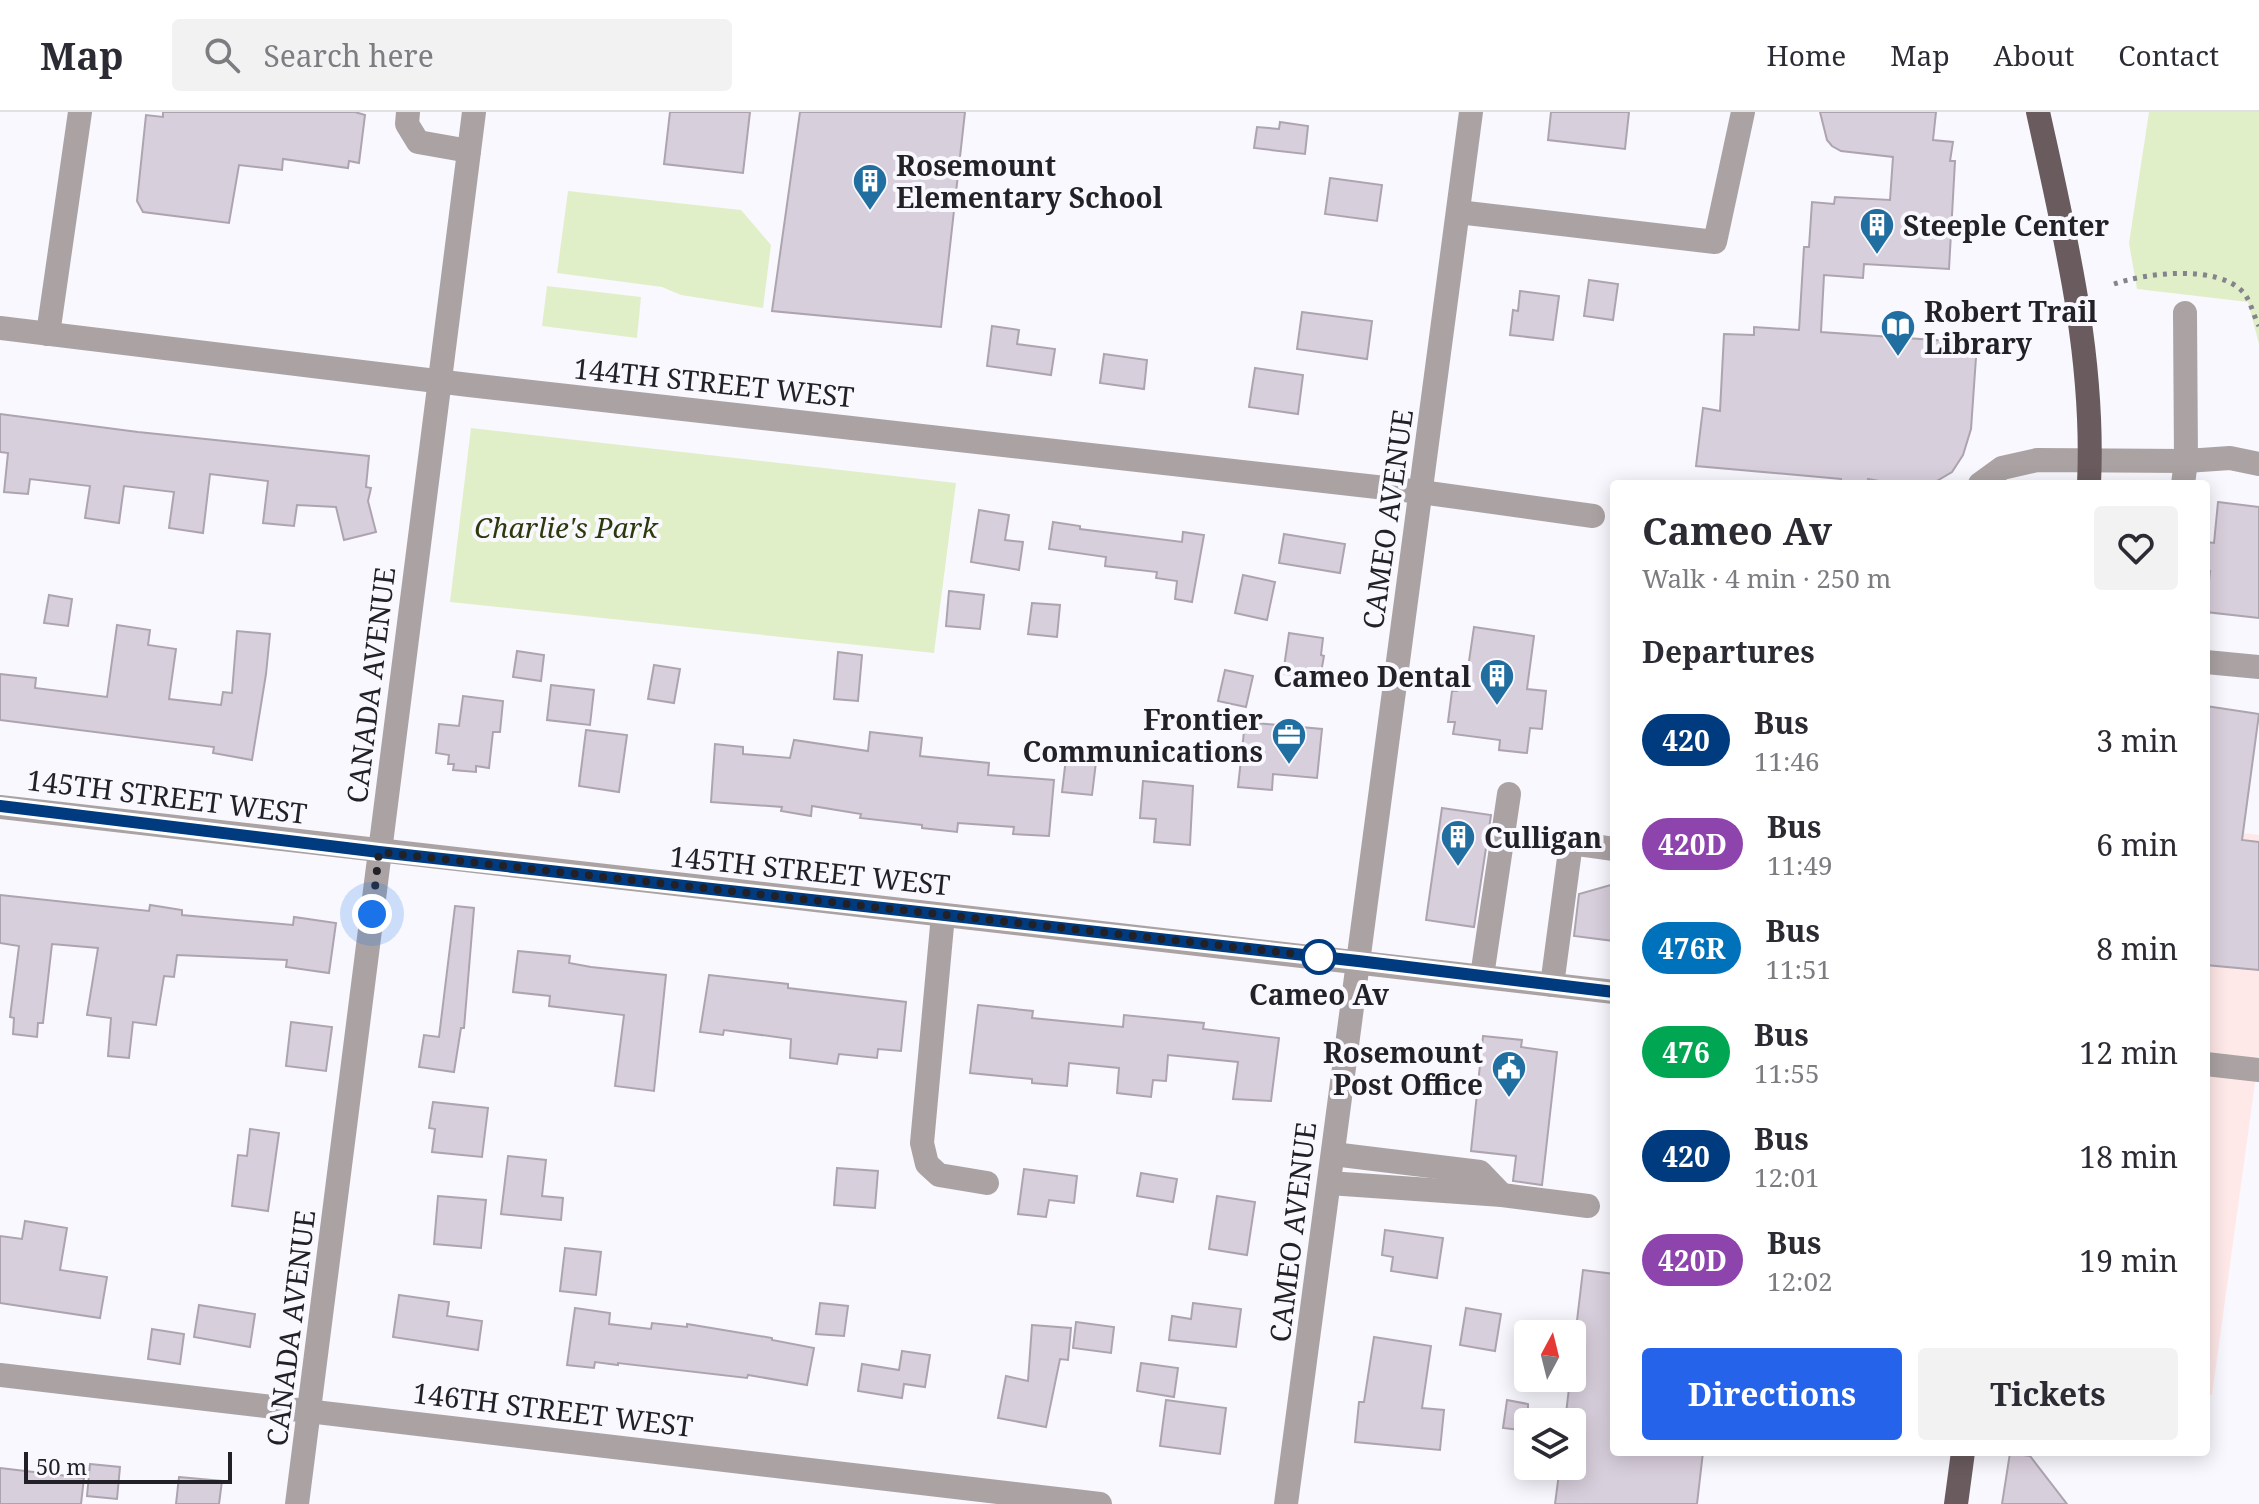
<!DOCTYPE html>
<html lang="en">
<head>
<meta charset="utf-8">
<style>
	body { margin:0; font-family:"Noto Serif",serif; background:#f2f2f3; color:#2b2b33; height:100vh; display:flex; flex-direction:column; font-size:30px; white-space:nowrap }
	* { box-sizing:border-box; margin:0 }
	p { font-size:26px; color:#7c7c81 }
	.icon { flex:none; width:44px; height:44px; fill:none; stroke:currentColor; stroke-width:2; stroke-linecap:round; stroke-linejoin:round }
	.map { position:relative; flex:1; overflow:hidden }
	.details { position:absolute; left:1610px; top:368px; width:600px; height:976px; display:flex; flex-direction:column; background:#fff; border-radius:8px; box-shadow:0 4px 20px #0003 }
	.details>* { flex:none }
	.badge { padding:0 16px; border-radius:26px; font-size:28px; line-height:52px }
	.needle { width:52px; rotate:7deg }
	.tools { position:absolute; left:1514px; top:1208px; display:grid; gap:16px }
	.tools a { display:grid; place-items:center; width:72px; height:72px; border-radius:8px; background:#fff; box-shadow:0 4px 20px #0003; font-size:40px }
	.scale { position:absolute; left:24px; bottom:20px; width:208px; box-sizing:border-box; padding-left:8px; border:4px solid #222127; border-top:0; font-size:22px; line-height:28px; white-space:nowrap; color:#222127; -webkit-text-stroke:6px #f9f8fe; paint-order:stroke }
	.you { position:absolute; width:40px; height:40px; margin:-20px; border:6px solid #fff; border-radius:50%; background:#1a73e8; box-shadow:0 0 0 12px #1a73e833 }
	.map>.badge { position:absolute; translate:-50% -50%; box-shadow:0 0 0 4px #fff }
	h2 { padding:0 32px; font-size:30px; line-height:72px }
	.round { display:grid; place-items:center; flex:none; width:84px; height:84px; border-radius:8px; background:#f2f2f3 }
	.summary { display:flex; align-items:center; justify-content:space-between; height:136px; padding:0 32px }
	h1 { font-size:38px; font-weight:700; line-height:60px }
	.primary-button { display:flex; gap:16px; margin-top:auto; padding:16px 32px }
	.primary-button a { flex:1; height:92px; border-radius:8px; background:#2563eb; color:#fff; font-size:32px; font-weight:700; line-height:92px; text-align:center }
	.primary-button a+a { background:#f2f2f3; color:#2b2b33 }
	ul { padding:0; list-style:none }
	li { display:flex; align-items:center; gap:24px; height:104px; padding:0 32px }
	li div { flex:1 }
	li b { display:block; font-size:30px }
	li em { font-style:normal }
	li .badge { min-width:88px; font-weight:700; text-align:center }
	header { display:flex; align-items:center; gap:48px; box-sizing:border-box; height:112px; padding:0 40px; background:#fff; border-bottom:2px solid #e1e1e2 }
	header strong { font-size:38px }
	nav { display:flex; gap:44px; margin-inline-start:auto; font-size:28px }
	.search { width:560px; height:72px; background:#f2f2f3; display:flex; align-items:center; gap:20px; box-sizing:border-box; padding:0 28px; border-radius:8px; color:#7c7c81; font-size:30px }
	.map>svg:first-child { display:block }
</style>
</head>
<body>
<header>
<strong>Map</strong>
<div class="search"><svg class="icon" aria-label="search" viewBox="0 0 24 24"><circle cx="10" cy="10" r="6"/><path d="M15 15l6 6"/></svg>Search here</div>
<nav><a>Home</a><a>Map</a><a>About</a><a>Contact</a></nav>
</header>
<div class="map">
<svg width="2259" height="1392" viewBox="0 0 2259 1392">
	<rect width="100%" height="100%" fill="#f9f8fe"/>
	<path fill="#ffe9e8" d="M 2206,716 L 2259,723 L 2259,942 L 2212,1283 L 2206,1283 Z"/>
	<g fill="#e1efc9">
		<path d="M 2149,0 L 2259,0 L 2259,232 L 2248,190 L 2137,177 L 2129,131 Z"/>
		<path d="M 568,79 L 741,98 L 771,133 L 763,196 L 681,183 L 662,175 L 557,161 Z"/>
		<path d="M 547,174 L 641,185 L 637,226 L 542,214 Z"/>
		<path d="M 471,316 L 956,371 L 934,541 L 450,490 Z"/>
	</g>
	<g fill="#d8cfdc" stroke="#ada4b0" stroke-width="2">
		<path d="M 163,0 L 355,0 L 365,3 L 359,51 L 349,49 L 348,56 L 283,47 L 282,58 L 239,53 L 229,111 L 143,100 L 137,89 L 146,3 L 163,5 Z"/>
		<path d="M 670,0 L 750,0 L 743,61 L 664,52 Z"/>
		<path d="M 800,0 L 965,0 L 941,215 L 772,199 Z"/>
		<path d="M 1551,0 L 1629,0 L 1625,37 L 1548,28 Z"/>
		<path d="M 1820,0 L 1936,0 L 1933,28 L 1953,30 L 1950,49 L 1955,49 L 1949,157 L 1864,152 L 1863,166 L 1824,163 L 1821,220 L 1977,231 L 1971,317 L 1963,343 L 1952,360 L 1935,370 L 1895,372 L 1868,367 L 1867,372 L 1841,372 L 1841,367 L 1696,354 L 1703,296 L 1720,299 L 1724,222 L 1754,223 L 1754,215 L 1799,218 L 1804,135 L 1809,135 L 1812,90 L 1834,92 L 1835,85 L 1890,88 L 1893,45 L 1841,39 L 1832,34 L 1827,28 Z"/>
		<path d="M 1280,10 L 1308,14 L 1305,42 L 1254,36 L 1257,15 L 1279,17 Z"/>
		<path d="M 1330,66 L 1382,73 L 1377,109 L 1325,102 Z"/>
		<path d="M 1589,168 L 1618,172 L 1613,208 L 1584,204 Z"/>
		<path d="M 1520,179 L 1559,184 L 1553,228 L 1510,223 L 1513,198 L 1518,199 Z"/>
		<path d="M 1302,200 L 1372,209 L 1367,247 L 1297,237 Z"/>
		<path d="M 992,214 L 1019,218 L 1017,232 L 1055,237 L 1051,263 L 987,254 Z"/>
		<path d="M 1104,242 L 1147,248 L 1144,277 L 1100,271 Z"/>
		<path d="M 1255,256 L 1303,263 L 1298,302 L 1249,295 Z"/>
		<path d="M 0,302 L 138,320 L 369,344 L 366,375 L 371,376 L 368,389 L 376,420 L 344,428 L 336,395 L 297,393 L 294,414 L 263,411 L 268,369 L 210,362 L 203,421 L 169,416 L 174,380 L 124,374 L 119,411 L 85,406 L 90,374 L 30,367 L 28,382 L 4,380 L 8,341 L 0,340 Z"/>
		<path d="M 2218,390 L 2259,395 L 2259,506 L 2206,500 L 2210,459 L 2206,459 L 2206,430 L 2214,431 Z"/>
		<path d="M 979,398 L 1009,403 L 1005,428 L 1023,430 L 1019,458 L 971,450 Z"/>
		<path d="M 1053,410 L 1080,414 L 1080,417 L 1182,430 L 1183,420 L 1204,423 L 1192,490 L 1175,487 L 1177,469 L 1156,466 L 1157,460 L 1105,454 L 1106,445 L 1049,437 Z"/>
		<path d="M 1284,422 L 1345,432 L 1340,461 L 1279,451 Z"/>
		<path d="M 1243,463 L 1275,470 L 1267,508 L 1235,501 Z"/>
		<path d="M 949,479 L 984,483 L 980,517 L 946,514 Z"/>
		<path d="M 49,483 L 72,487 L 68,514 L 44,511 Z"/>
		<path d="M 1032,491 L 1060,493 L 1057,525 L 1028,522 Z"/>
		<path d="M 117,513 L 150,518 L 148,533 L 176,537 L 169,587 L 221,593 L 223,580 L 232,581 L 237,519 L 270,522 L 266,562 L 252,648 L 213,641 L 214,635 L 0,608 L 0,562 L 36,566 L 35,576 L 107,585 Z"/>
		<path d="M 1474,515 L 1534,524 L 1527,577 L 1546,579 L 1542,617 L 1530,616 L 1527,641 L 1499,638 L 1500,628 L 1453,622 L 1455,610 L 1448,610 L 1452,579 L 1457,579 L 1458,569 L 1466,570 Z"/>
		<path d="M 1289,521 L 1323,526 L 1321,543 L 1324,544 L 1318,577 L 1298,574 L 1299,564 L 1283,562 Z"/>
		<path d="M 517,539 L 544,543 L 541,569 L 513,565 Z"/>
		<path d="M 838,540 L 862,543 L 858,589 L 834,587 Z"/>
		<path d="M 654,553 L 680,557 L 674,591 L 648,587 Z"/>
		<path d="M 1225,558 L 1253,564 L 1246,595 L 1218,589 Z"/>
		<path d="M 551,573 L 594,578 L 590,613 L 547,608 Z"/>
		<path d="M 463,584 L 503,589 L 500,620 L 493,620 L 489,656 L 476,654 L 476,660 L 453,658 L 454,652 L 448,652 L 449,643 L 436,641 L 439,612 L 459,614 Z"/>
		<path d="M 2206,594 L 2259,602 L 2242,728 L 2259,730 L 2259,858 L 2206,853 Z"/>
		<path d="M 1245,610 L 1322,617 L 1317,666 L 1273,662 L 1272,678 L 1238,675 Z"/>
		<path d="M 586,618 L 627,623 L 619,680 L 579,674 Z"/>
		<path d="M 870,620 L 922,626 L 920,644 L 989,651 L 988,663 L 1054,668 L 1049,724 L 1013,722 L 1014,715 L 958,711 L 957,720 L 922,716 L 922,713 L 860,706 L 861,702 L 812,694 L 811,704 L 781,699 L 782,695 L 711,690 L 715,632 L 743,635 L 743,642 L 790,646 L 794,628 L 868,639 Z"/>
		<path d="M 1066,646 L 1096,650 L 1092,683 L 1062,680 Z"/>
		<path d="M 1143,669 L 1193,674 L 1190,733 L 1154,730 L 1156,707 L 1140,706 Z"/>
		<path d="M 1442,696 L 1491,703 L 1474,815 L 1426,808 Z"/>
		<path d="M 1614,772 L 1614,829 L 1574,824 L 1579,782 Z"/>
		<path d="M 0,783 L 149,799 L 150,793 L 182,798 L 182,803 L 293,813 L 294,805 L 336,811 L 329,861 L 286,855 L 287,848 L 177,843 L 174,865 L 164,864 L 156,913 L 133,910 L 129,946 L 108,944 L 111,906 L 87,903 L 98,836 L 52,832 L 43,911 L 38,911 L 37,925 L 13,922 L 14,906 L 10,905 L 19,834 L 0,831 Z"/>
		<path d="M 455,794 L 474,796 L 464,916 L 461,916 L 454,960 L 419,955 L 424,923 L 439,925 Z"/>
		<path d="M 518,839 L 570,844 L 569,851 L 591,855 L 666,863 L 654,979 L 615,974 L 624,903 L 549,894 L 550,884 L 513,880 Z"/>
		<path d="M 709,863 L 788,872 L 788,876 L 906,890 L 901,939 L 878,937 L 877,946 L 839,942 L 837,952 L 790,946 L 791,927 L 724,918 L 723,923 L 700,920 Z"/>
		<path d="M 978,893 L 1033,899 L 1032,906 L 1123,915 L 1124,903 L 1204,911 L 1203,917 L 1279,926 L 1271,989 L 1233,987 L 1238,950 L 1168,943 L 1166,969 L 1153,968 L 1151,985 L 1117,981 L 1119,956 L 1069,951 L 1067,974 L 1032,971 L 1032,967 L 970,961 Z"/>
		<path d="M 291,910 L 332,915 L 326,959 L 286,954 Z"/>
		<path d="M 1483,924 L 1522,928 L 1521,935 L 1557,940 L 1542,1073 L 1513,1069 L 1516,1044 L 1471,1039 Z"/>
		<path d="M 433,990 L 488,996 L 482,1045 L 432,1040 L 435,1017 L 429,1016 Z"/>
		<path d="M 250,1017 L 279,1021 L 268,1099 L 232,1094 L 238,1043 L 247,1044 Z"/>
		<path d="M 508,1044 L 546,1048 L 542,1084 L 563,1086 L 561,1108 L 501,1102 Z"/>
		<path d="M 837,1056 L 878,1059 L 875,1096 L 834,1093 Z"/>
		<path d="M 1024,1057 L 1077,1064 L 1074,1091 L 1049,1088 L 1046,1105 L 1018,1102 Z"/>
		<path d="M 1141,1061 L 1177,1067 L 1173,1090 L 1137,1084 Z"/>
		<path d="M 438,1084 L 486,1088 L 481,1136 L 434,1132 Z"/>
		<path d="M 1217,1084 L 1255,1090 L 1247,1143 L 1209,1137 Z"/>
		<path d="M 25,1109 L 67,1116 L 60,1158 L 107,1165 L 100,1206 L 0,1191 L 0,1124 L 22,1127 Z"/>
		<path d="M 1385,1118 L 1443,1126 L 1437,1166 L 1391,1159 L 1393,1145 L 1382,1143 Z"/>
		<path d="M 565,1136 L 601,1140 L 596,1183 L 560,1179 Z"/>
		<path d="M 1583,1158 L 1614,1162 L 1614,1340 L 1703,1340 L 1697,1392 L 1555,1392 L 1560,1354 L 1572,1354 L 1572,1310 L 1565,1310 Z"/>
		<path d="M 399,1183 L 449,1190 L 447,1204 L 482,1209 L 478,1238 L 393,1225 Z"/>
		<path d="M 820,1191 L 848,1194 L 844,1224 L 816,1222 Z"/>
		<path d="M 1193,1191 L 1241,1197 L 1236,1235 L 1169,1228 L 1172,1204 L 1191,1207 Z"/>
		<path d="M 199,1193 L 255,1202 L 250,1235 L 194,1225 Z"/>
		<path d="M 575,1196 L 610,1201 L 609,1212 L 651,1217 L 652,1211 L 687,1215 L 687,1212 L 772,1226 L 772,1228 L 814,1236 L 807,1273 L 748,1263 L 747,1266 L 618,1251 L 618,1253 L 595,1250 L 594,1256 L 567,1253 Z"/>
		<path d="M 1466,1196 L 1501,1202 L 1495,1239 L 1460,1233 Z"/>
		<path d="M 1076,1210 L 1114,1215 L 1111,1241 L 1073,1236 Z"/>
		<path d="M 1032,1213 L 1071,1216 L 1068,1248 L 1060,1247 L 1046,1315 L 998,1306 L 1006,1264 L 1028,1269 Z"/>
		<path d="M 152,1217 L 184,1222 L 180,1252 L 148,1247 Z"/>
		<path d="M 1374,1225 L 1431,1234 L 1422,1296 L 1444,1298 L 1440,1338 L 1355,1330 L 1359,1290 L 1364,1290 Z"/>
		<path d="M 902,1239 L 930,1243 L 925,1275 L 904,1272 L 902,1286 L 858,1279 L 862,1252 L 899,1258 Z"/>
		<path d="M 1141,1251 L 1178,1256 L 1174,1285 L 1137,1279 Z"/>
		<path d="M 1166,1288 L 1226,1296 L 1220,1342 L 1160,1334 Z"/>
		<path d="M 1507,1288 L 1528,1292 L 1528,1319 L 1503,1316 Z"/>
		<path d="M 2010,1341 L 2030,1344 L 2067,1392 L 2002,1392 Z"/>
		<path d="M 90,1352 L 120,1355 L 117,1387 L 87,1384 Z"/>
		<path d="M 0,1356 L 84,1366 L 81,1392 L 0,1392 Z"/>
		<path d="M 179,1365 L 222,1369 L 219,1392 L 176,1392 Z"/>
	</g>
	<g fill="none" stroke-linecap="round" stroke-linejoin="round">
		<path stroke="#85848a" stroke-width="5" stroke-dasharray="4 6" stroke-linecap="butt" d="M 2114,172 C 2146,161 2217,152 2243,180 C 2250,187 2254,205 2259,214"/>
		<g stroke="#aba3a3" stroke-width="24">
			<path d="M 408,0 L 407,12 L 418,30 L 469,39"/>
			<path d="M 1458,100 L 1715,130 L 1743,0"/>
			<path d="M 0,216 L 469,273 L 1421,380 L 1593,404"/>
			<path d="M 48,222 L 80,0"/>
			<path d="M 1980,372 L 2002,356 L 2037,348 L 2186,349 L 2230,346 L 2259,352"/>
			<path d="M 2183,372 L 2186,349 L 2185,201"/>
			<path d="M 2206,550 L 2259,555"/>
			<path d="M 0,695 C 538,759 1076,814 1614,880"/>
			<path d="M 943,803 L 922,1031 L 927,1052 L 939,1063 L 987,1071"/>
			<path d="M 1482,864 L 1509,682"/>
			<path d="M 1552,873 L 1571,731 L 1614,737"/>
			<path d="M 2206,952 L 2259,958"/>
			<path d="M 1333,1042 L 1480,1060 L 1502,1083"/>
			<path d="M 1329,1071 L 1502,1083 L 1588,1094"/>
			<path d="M 0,1263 L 1100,1392"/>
			<path d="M 297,1392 L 474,0"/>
			<path d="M 1286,1392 L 1471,0"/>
		</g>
		<g stroke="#6a5c5e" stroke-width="24">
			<path d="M 2038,0 C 2065,123 2095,245 2089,372"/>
			<path d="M 1956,1392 L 1963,1340"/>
		</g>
	</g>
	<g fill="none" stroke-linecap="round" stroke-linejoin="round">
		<defs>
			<path id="line" d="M 0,694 L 379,740 L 1358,849 L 1614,880"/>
		</defs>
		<use href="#line" stroke="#fff" stroke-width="18"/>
		<use href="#line" stroke="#003b80" stroke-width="12"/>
		<path stroke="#222127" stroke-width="8" stroke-dasharray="0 14.4" d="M 372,802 L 379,740 L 1324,845 L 1319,845"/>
	</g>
	<defs>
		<symbol id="building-pin" viewBox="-11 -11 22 30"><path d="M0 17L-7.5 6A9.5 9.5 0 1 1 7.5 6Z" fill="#216ea0" stroke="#f9f8fe"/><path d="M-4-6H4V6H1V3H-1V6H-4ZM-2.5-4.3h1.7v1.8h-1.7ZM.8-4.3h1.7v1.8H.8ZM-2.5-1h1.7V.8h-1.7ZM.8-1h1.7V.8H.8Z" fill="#fff"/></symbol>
		<symbol id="library-pin" viewBox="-11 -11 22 30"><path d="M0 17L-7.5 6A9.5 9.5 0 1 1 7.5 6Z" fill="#216ea0" stroke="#f9f8fe"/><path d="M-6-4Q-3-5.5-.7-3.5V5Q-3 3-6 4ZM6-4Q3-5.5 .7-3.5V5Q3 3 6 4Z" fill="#fff"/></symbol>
		<symbol id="office-pin" viewBox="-11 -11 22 30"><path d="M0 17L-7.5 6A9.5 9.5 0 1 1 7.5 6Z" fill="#216ea0" stroke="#f9f8fe"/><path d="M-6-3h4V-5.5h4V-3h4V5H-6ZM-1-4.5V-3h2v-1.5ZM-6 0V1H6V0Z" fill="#fff"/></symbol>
		<symbol id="civic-pin" viewBox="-11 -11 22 30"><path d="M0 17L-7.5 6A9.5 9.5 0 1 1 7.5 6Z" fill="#216ea0" stroke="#f9f8fe"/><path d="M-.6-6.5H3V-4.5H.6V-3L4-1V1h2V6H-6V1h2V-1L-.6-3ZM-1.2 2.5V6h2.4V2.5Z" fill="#fff"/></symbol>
	</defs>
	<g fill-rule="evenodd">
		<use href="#building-pin" x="850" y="49" width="40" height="54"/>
		<use href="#building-pin" x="1857" y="93" width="40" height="54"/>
		<use href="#library-pin" x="1878" y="195" width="40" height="54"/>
		<use href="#building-pin" x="1477" y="544" width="40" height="54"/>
		<use href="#office-pin" x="1269" y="603" width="40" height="54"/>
		<use href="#building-pin" x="1438" y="705" width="40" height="54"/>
		<use href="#civic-pin" x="1489" y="936" width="40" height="54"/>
	</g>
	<circle fill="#fff" stroke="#003b80" stroke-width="4" cx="1319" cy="845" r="16"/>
	<g text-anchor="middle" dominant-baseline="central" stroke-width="8" stroke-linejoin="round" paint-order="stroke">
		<g font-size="28" font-weight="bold" fill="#222127" stroke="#f9f8fe" text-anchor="start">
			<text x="896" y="53">Rosemount<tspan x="896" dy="32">Elementary School</tspan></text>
			<text x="1903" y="113">Steeple Center</text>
			<text x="1924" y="199">Robert Trail<tspan x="1924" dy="32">Library</tspan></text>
			<text x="1471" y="564" text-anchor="end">Cameo Dental</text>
			<text x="1263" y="607" text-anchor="end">Frontier<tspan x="1263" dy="32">Communications</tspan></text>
			<text x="1484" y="725">Culligan</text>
			<text x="1483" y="940" text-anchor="end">Rosemount<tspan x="1483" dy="32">Post Office</tspan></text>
		</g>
		<g font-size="28" fill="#222127" stroke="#f9f8fe">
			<text transform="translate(714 270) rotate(6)">144TH STREET WEST</text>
			<text transform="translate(1387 407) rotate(-82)">CAMEO AVENUE</text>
			<text transform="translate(370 573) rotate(-83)">CANADA AVENUE</text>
			<text transform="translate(167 684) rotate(7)">145TH STREET WEST</text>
			<text transform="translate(810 758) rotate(6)">145TH STREET WEST</text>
			<text transform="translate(1292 1120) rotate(-83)">CAMEO AVENUE</text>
			<text transform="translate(290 1216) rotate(-83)">CANADA AVENUE</text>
			<text transform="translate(553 1297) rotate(7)">146TH STREET WEST</text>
		</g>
		<g font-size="28" font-style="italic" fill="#2c390c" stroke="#f9f8fe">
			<text x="566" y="415">Charlie's Park</text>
		</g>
		<g font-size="28" font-weight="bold" fill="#222127" stroke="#f9f8fe">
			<text x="1319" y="882">Cameo Av</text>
		</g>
	</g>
</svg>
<div class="tools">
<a><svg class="needle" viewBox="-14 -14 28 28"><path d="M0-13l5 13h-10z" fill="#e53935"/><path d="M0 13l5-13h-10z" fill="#7c7c81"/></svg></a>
<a><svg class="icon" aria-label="layers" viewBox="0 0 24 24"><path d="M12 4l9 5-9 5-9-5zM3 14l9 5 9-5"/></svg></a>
</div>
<div class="scale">50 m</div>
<div class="you" style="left:372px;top:802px"></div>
<section class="details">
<div class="summary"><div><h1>Cameo Av</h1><p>Walk · 4 min · 250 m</p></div><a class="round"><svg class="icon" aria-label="heart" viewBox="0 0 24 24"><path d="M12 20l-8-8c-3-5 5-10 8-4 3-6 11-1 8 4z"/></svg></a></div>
<h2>Departures</h2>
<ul>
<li><span class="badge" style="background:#003b80;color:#fff">420</span><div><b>Bus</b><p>11:46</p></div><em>3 min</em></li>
<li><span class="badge" style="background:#8e44ad;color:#fff">420D</span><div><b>Bus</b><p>11:49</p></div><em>6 min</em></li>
<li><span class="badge" style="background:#0072bc;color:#fff">476R</span><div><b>Bus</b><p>11:51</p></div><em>8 min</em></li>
<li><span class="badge" style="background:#00a651;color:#fff">476</span><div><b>Bus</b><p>11:55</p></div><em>12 min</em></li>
<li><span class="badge" style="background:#003b80;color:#fff">420</span><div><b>Bus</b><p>12:01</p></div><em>18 min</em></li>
<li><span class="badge" style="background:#8e44ad;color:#fff">420D</span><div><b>Bus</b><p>12:02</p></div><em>19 min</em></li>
</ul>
<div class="primary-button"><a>Directions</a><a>Tickets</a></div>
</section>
</div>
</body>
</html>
